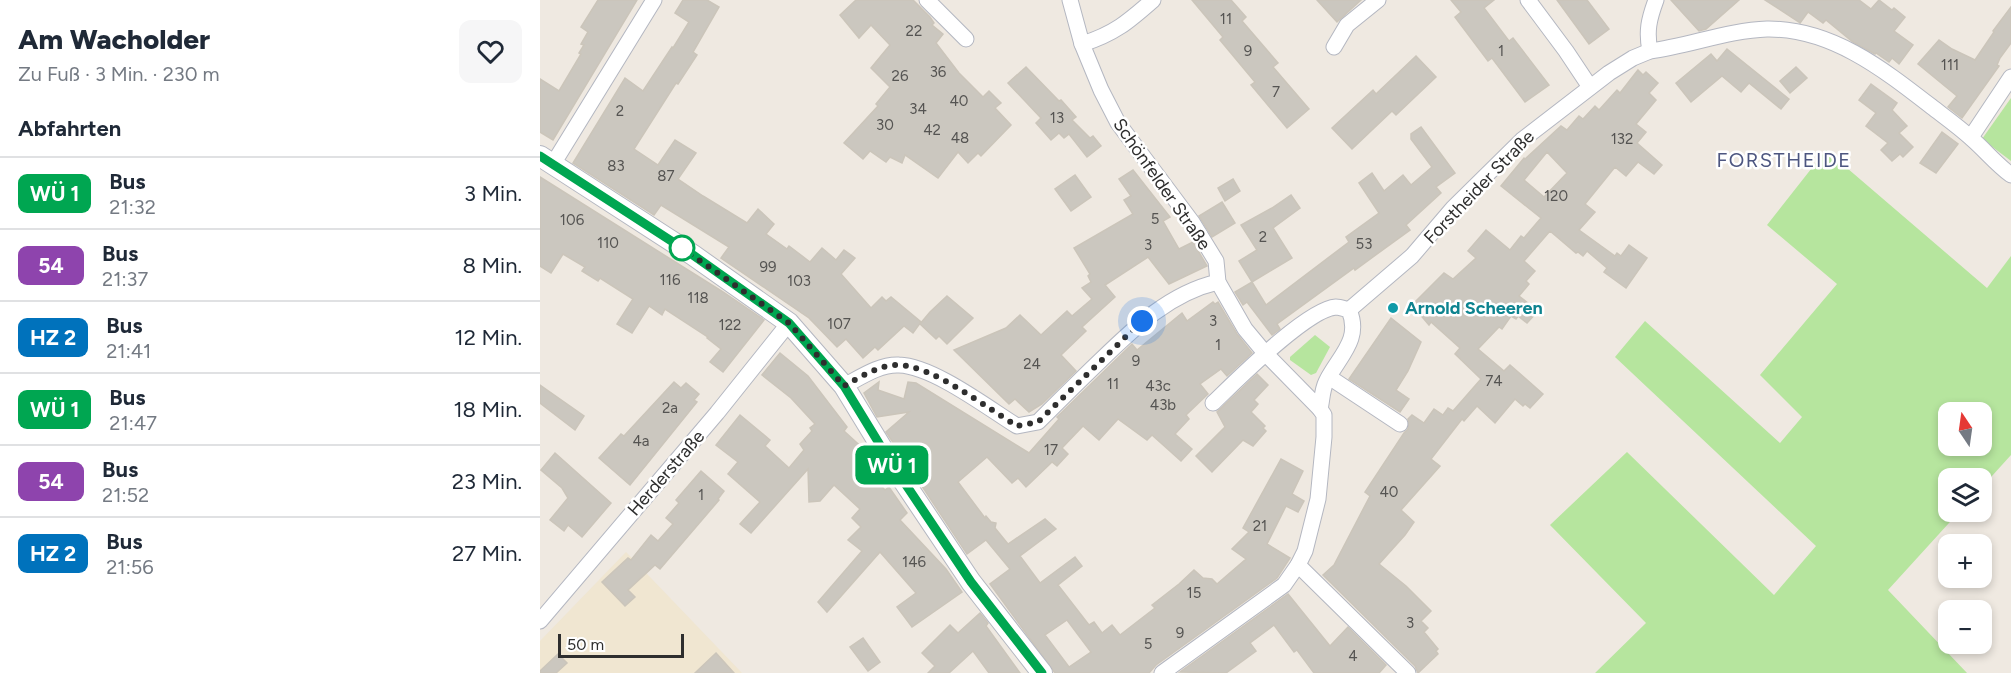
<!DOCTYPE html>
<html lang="de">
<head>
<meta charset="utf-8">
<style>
	body { margin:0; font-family:Figtree,sans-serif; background:#f6f6f7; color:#1f2937; height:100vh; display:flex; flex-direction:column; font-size:22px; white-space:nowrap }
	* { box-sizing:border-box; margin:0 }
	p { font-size:20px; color:#747a83 }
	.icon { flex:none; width:33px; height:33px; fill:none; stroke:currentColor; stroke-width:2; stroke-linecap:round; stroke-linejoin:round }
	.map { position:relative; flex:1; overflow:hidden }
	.panel { display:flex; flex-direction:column; background:#fff; width:540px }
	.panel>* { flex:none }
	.badge { padding:0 12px; border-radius:9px; font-size:21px; line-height:39px }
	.needle { width:39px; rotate:347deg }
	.controls { position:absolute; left:1398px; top:402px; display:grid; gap:12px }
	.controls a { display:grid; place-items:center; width:54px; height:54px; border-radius:12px; background:#fff; box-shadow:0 3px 9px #0003; font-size:30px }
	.scale { position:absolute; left:18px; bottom:15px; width:126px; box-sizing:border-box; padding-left:6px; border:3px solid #2e2e2e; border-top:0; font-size:16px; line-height:21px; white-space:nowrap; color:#2e2e2e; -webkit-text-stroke:4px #fff; paint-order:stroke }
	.you { position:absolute; width:30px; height:30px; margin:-15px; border:4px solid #fff; border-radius:50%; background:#1a73e8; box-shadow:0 0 0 9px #1a73e833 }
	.map>.badge { position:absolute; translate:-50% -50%; box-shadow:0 0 0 3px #fff }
	h2 { padding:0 18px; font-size:22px; line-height:54px }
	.round { display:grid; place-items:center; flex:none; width:63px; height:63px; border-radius:12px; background:#f6f6f7 }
	.headline { display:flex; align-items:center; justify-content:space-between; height:102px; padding:0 18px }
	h1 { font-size:28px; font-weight:800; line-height:45px }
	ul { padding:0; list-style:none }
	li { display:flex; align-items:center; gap:18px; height:72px; padding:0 18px; border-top:2px solid #e0e1e3 }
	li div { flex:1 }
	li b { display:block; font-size:22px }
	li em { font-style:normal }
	li .badge { min-width:66px; font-weight:700; text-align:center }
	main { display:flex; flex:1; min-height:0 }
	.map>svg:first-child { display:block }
</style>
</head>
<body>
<main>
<section class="panel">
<div class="headline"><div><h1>Am Wacholder</h1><p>Zu Fuß · 3 Min. · 230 m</p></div><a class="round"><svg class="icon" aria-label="heart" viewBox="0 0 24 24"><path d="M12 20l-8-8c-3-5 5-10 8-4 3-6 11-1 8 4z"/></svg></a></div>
<h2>Abfahrten</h2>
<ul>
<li><span class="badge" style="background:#00a651;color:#fff">WÜ 1</span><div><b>Bus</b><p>21:32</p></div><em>3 Min.</em></li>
<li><span class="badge" style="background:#8e44ad;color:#fff">54</span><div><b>Bus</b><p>21:37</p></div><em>8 Min.</em></li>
<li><span class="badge" style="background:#0072bc;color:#fff">HZ 2</span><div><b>Bus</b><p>21:41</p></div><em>12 Min.</em></li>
<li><span class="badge" style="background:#00a651;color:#fff">WÜ 1</span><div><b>Bus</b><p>21:47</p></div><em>18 Min.</em></li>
<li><span class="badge" style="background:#8e44ad;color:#fff">54</span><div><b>Bus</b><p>21:52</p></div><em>23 Min.</em></li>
<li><span class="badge" style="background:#0072bc;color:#fff">HZ 2</span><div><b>Bus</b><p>21:56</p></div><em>27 Min.</em></li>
</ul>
</section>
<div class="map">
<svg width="1471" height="673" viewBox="0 0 1471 673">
	<rect width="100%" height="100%" fill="#efe9e1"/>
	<path fill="#f0e6d1" d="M 86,552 L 202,673 L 0,673 L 0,641 Z"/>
	<g fill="#b6e59e" fill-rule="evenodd">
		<path d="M 1471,98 L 1471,161 L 1442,139 Z"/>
		<path d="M 1286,150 L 1447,288 L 1471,256 L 1471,455 L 1442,487 L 1442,478 L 1408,478 L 1408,512 L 1419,512 L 1348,590 L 1427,673 L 1055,673 L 1106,623 L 1010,525 L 1087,452 L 1234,595 L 1276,546 L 1075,357 L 1105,321 L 1240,443 L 1262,417 L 1220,375 L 1297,284 L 1227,225 ZM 1442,412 L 1442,446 L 1408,446 L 1408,412 Z"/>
		<path d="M 775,335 L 790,347 L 776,373 L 771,375 L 750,360 L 750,357 Z"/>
	</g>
	<g fill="#cbc7bf" stroke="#cbc5ba" stroke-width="1.5" fill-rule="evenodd">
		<path d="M 58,0 L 97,0 L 13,140 L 0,132 L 0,79 L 19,91 L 41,54 L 39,53 L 44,45 L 41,44 L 48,32 L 41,27 Z"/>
		<path d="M 143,0 L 167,0 L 179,7 L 153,52 L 157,55 L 138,84 L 136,83 L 94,149 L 118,165 L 135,140 L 156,153 L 138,179 L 163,196 L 207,223 L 218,209 L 234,224 L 226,234 L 247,249 L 249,246 L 270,262 L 282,248 L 296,260 L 304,250 L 315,258 L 301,274 L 331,308 L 342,297 L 346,301 L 351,297 L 381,322 L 373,333 L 364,326 L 338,350 L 335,347 L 323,358 L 306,339 L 297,347 L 269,318 L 181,258 L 189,247 L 121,205 L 114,215 L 33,163 L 85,78 L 103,91 L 132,47 L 133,48 L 149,22 L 135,13 Z"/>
		<path d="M 316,0 L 373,0 L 390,17 L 394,23 L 392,25 L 403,34 L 396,43 L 419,73 L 443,97 L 449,91 L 461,103 L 455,108 L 471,125 L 441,156 L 438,153 L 428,163 L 418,152 L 398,178 L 365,155 L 362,163 L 350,157 L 346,162 L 330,151 L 323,159 L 304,143 L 338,106 L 336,104 L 350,87 L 331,68 L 350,45 L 331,25 L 319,38 L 300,15 Z"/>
		<path d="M 652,0 L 691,0 L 706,17 L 702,21 L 738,63 L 733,67 L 769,109 L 747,128 L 711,85 L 715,82 L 680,40 L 683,37 Z"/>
		<path d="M 777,0 L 821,0 L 797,22 Z"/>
		<path d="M 911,0 L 954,0 L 944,8 L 969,41 L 973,38 L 1009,85 L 985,102 L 952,58 L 948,61 L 915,17 L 921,12 Z"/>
		<path d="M 1017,0 L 1047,0 L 1069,29 L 1049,44 Z"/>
		<path d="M 1131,0 L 1199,0 L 1166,29 L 1159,31 Z"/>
		<path d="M 1225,0 L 1319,0 L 1331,9 L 1339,0 L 1352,10 L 1354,8 L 1365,17 L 1354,31 L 1373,45 L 1359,64 L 1352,58 L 1349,62 L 1336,53 L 1335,54 L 1313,42 L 1286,20 L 1283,23 L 1268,12 L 1260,23 L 1259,22 Z"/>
		<path d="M 1471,7 L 1471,43 L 1460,58 L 1457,65 L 1459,66 L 1422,118 L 1408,107 L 1417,96 L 1378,64 L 1399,40 L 1412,49 L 1435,60 L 1454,32 L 1453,31 Z"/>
		<path d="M 1187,49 L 1249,99 L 1241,109 L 1209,83 L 1201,92 L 1182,76 L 1151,102 L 1136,83 L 1171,54 L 1177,61 Z"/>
		<path d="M 876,56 L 896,77 L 856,115 L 852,111 L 812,149 L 792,128 L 833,90 L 836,94 Z"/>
		<path d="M 486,67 L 519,101 L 521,100 L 536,117 L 532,120 L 550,138 L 553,136 L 561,146 L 547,157 L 529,134 L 524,138 L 519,133 L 511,140 L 496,123 L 501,118 L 468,83 Z"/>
		<path d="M 1256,67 L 1267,78 L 1250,93 L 1240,81 Z"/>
		<path d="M 1098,70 L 1103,75 L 1106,72 L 1118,83 L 1109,93 L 1116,100 L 1096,124 L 1106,132 L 1097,143 L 1122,165 L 1114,174 L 1098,162 L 1086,176 L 1075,167 L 1045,204 L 1055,212 L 1039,230 L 1075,256 L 1077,253 L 1081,256 L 1089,245 L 1107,258 L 1086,288 L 1064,272 L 1067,268 L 1047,251 L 1043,256 L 1038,252 L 1036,253 L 1010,231 L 984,261 L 995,271 L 986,281 L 989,284 L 979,296 L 998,311 L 987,323 L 978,316 L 976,319 L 971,316 L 962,329 L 959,327 L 938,349 L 964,371 L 970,365 L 1003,394 L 990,408 L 985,404 L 983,406 L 975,399 L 955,423 L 937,406 L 924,421 L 922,419 L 891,459 L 900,466 L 861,510 L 874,522 L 865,535 L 839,564 L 866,586 L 891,611 L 881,621 L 888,628 L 884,632 L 898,649 L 896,651 L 898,654 L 878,673 L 875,666 L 783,575 L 794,565 L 830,496 L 825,492 L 864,433 L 868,429 L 868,419 L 872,415 L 884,423 L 894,409 L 903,415 L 908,408 L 913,411 L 941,379 L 915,354 L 920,348 L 891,322 L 889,325 L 872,305 L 904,273 L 913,279 L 936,258 L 928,251 L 946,230 L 970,250 L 981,236 L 984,238 L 1001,218 L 961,186 L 984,158 L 985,159 L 1021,126 L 1027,130 L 1039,116 L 1043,119 L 1055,106 L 1059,110 L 1077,90 L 1080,93 ZM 1007,152 L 1027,173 L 1004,197 L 984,180 Z"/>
		<path d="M 1331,84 L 1357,103 L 1352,110 L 1367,126 L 1359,133 L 1373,147 L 1363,157 L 1360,154 L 1352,161 L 1341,150 L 1348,143 L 1326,126 L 1336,113 L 1319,100 Z"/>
		<path d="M 881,127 L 915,173 L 896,187 L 901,193 L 866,225 L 870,230 L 815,270 L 814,268 L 737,324 L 740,329 L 732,335 L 707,302 L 703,305 L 695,292 L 712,282 L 726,305 L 809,242 L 806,237 L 839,213 L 819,183 L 832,173 L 844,191 L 863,175 L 871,185 L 892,167 L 871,139 L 871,134 Z"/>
		<path d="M 1402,132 L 1418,144 L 1396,173 L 1380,163 Z"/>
		<path d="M 593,170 L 630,217 L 623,221 L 639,249 L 653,242 L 667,266 L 629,284 L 608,257 L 565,285 L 575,297 L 542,327 L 546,331 L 521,355 L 536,371 L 502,404 L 489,412 L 475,399 L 469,404 L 414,350 L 466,328 L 480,315 L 501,335 L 527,311 L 532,316 L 552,299 L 542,288 L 551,282 L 548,276 L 550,274 L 534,248 L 593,214 L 584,200 L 591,196 L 579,179 Z"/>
		<path d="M 535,175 L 551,197 L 531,211 L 515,189 Z"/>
		<path d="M 0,177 L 183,292 L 224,320 L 183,372 L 170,362 L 181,349 L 167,338 L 168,337 L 125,309 L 122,315 L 109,306 L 92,333 L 77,324 L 93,299 L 60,278 L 58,281 L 42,271 L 45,267 L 23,254 L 11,273 L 0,266 Z"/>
		<path d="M 693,179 L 700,191 L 685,201 L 678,188 Z"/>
		<path d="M 751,195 L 760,208 L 733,228 L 752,258 L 712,282 L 699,261 L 717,250 L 701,225 L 732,208 Z"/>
		<path d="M 682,202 L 695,223 L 672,237 L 659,216 Z"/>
		<path d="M 407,296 L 433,318 L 407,344 L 399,336 L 396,339 L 380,324 L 390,312 Z"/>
		<path d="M 673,302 L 675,304 L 678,302 L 697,334 L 712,353 L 687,376 L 681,369 L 660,384 L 668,394 L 646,415 L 649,419 L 635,434 L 652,449 L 641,461 L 612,435 L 607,440 L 578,419 L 559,440 L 543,426 L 522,448 L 528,454 L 517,466 L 512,462 L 486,487 L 478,478 L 472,483 L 447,457 L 418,482 L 445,518 L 446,516 L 451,522 L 456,523 L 455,528 L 468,544 L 505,519 L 516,529 L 480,556 L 500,583 L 535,557 L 542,566 L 518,585 L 549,625 L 554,622 L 562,633 L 572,625 L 580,635 L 615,608 L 612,605 L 639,584 L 654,570 L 663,578 L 672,579 L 677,584 L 706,559 L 692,549 L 709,532 L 703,528 L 741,459 L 763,471 L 752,494 L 764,501 L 758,512 L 746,506 L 727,544 L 750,558 L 737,578 L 616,665 L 609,673 L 515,673 L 450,584 L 470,569 L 446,540 L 427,554 L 346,432 L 369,412 L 337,417 L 324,393 L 339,382 L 338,390 L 364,399 L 368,382 L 376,383 L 489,453 L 519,419 L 517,417 L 592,344 L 597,350 L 642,313 L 647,321 ZM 527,620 L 551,652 L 529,667 L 505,635 Z"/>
		<path d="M 851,318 L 881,342 L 868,371 L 856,390 L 869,399 L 860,412 L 809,379 Z"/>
		<path d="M 240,353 L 268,376 L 307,427 L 304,431 L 327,452 L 325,453 L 334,465 L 327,471 L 345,490 L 349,487 L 367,513 L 360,520 L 406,569 L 422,592 L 372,627 L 357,607 L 376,593 L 340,552 L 287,612 L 278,602 L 322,551 L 308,540 L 321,527 L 312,518 L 320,509 L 294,485 L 280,501 L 269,502 L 268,469 L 211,533 L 200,524 L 220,502 L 188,474 L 198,462 L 176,445 L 200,415 L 230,440 L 225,446 L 249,468 L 264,450 L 260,444 L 272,431 L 270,428 L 275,424 L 251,398 L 222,375 Z"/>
		<path d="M 717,374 L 728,385 L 714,400 L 718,404 L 711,412 L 725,426 L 723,428 L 726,431 L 713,446 L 703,440 L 672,472 L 656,456 L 685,427 L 677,412 Z"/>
		<path d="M 134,382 L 141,388 L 146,383 L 159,394 L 154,400 L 157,402 L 90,485 L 59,458 L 81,434 L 84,436 Z"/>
		<path d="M 0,385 L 44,416 L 35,430 L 0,403 Z"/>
		<path d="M 15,453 L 71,503 L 42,537 L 28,525 L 24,531 L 10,520 L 28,498 L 22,488 L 1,470 Z"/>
		<path d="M 161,471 L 184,491 L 178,499 L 179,500 L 120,569 L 115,565 L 88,590 L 95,597 L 85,606 L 62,582 L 88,558 L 91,560 L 111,535 L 118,541 L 133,524 L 126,518 L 139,503 L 136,500 Z"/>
		<path d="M 748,594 L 790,646 L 808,627 L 846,665 L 839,673 L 774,673 L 757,650 L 754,652 L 734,625 L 710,643 L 716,651 L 686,673 L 640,672 Z"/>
		<path d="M 440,613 L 448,623 L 446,626 L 480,673 L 449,673 L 433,651 L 409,673 L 388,673 L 395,666 L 382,653 L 410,625 L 418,633 Z"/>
		<path d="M 323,638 L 340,662 L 328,671 L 310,647 Z"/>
		<path d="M 176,653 L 194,673 L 155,673 Z"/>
		<path d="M 18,654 L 27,663 L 16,673 L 0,673 L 0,671 Z"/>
	</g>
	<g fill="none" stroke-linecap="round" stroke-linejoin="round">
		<defs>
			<g id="minor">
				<path d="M 387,0 L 426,39"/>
				<path d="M 530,0 L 542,44 L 561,90 L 578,123 L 652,222 L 676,261 L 678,282 L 705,329 L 725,353 L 780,409"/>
				<path d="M 988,0 L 1026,51 L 1050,87"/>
				<path d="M 542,44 C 574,34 588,22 613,0"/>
				<path d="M 794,47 L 807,25 L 838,0"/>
				<path d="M 1110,51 C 1106,31 1109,19 1116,0"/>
				<path d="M 1431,137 L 1471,77"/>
				<path d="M 13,164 L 114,0"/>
				<path d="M 809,310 L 872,256 L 913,208 L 982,140 L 1069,73 L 1093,58 L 1110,51 C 1148,46 1190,30 1227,29 C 1291,28 1343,69 1392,107 C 1405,117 1419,127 1431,138 C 1445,150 1456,164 1471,175"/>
				<path d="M 789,377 L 860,424"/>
				<path d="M 304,386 C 321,377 340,364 359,365 C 393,366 448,408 477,426 L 498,422 C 519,401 540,380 561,360 C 595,327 630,293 678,282"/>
				<path d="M 758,565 L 868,673"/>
				<path d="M 0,621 L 177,413 L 249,323"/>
				<path d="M 622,673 L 744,585 L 758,565 L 765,551 L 778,499 L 784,437 L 784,415 L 780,409 C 782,401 782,390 786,382 C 798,357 822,340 809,310 C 805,309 800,307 796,307 C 767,309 695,382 673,403"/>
			</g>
			<path id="tertiary" d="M 0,156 L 153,255 L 249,323 L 304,386 L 348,458 L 431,582 L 502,673"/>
		</defs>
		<use href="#minor" stroke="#b4b7c1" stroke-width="17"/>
		<use href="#tertiary" stroke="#b4b7c1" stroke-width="22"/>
		<use href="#minor" stroke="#fff" stroke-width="15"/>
		<use href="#tertiary" stroke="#fff" stroke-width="20"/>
	</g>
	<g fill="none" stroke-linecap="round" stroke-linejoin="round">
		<defs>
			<path id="line" d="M 0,156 L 153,255 L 249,323 L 304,386 L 348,458 L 431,582 L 502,673"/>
		</defs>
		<use href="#line" stroke="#fff" stroke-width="14"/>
		<use href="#line" stroke="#00a651" stroke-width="9"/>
		<path stroke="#2e2e2e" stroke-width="6" stroke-dasharray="0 10.8" d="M 142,248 L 249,323 L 304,386 C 321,377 340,364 359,365 C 393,366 447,408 477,426 L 498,422 L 602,321"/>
	</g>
	<circle fill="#fff" stroke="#00a651" stroke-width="3" cx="142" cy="248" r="12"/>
	<circle fill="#0f9aa8" stroke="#fff" stroke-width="2" cx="853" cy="308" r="6"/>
	<g text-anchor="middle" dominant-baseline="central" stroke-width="5" stroke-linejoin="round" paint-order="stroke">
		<g font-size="15" fill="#555452">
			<text x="686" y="19">11</text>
			<text x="374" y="31">22</text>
			<text x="708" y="51">9</text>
			<text x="961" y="51">1</text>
			<text x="1410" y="65">111</text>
			<text x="398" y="72">36</text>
			<text x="360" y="76">26</text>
			<text x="736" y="92">7</text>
			<text x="419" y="101">40</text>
			<text x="378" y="109">34</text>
			<text x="80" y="111">2</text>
			<text x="517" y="118">13</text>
			<text x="345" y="125">30</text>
			<text x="392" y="130">42</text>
			<text x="420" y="138">48</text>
			<text x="1082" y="139">132</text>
			<text x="76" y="166">83</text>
			<text x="126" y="176">87</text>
			<text x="1016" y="196">120</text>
			<text x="615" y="219">5</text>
			<text x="32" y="220">106</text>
			<text x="723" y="237">2</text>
			<text x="68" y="243">110</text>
			<text x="824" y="244">53</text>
			<text x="608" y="245">3</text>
			<text x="228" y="267">99</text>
			<text x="130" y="280">116</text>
			<text x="259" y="281">103</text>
			<text x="158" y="298">118</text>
			<text x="673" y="321">3</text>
			<text x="299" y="324">107</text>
			<text x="190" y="325">122</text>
			<text x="678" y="345">1</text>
			<text x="596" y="361">9</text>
			<text x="492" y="364">24</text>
			<text x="954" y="381">74</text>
			<text x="573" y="384">11</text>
			<text x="618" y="386">43c</text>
			<text x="623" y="405">43b</text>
			<text x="130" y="408">2a</text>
			<text x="101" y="441">4a</text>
			<text x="511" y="450">17</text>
			<text x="849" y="492">40</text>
			<text x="161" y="495">1</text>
			<text x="720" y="526">21</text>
			<text x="374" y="562">146</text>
			<text x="654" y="593">15</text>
			<text x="870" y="623">3</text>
			<text x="640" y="633">9</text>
			<text x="608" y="644">5</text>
			<text x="813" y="656">4</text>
		</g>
		<g font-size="18" fill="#2e2e2e" stroke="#fff">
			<text transform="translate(622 184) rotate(55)">Schönfelder Straße</text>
			<text transform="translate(939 187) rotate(-46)">Forstheider Straße</text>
			<text transform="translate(126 473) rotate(-49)">Herderstraße</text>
		</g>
		<g font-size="18" font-weight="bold" fill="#0d838f" stroke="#fff" text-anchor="start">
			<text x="865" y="308">Arnold Scheeren</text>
		</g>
		<g font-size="20" letter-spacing="1.5" fill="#4d5680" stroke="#fff">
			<text x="1244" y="160">FORSTHEIDE</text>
		</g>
	</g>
</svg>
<div class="controls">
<a><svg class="needle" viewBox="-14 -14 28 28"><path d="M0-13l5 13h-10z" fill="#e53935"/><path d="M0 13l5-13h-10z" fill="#747a83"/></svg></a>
<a><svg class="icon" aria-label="layers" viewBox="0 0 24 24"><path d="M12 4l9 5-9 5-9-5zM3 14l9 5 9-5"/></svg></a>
<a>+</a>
<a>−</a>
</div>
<div class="scale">50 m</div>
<div class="you" style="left:602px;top:321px"></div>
<b class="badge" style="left:352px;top:465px;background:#00a651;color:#fff">WÜ 1</b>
</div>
</main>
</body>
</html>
